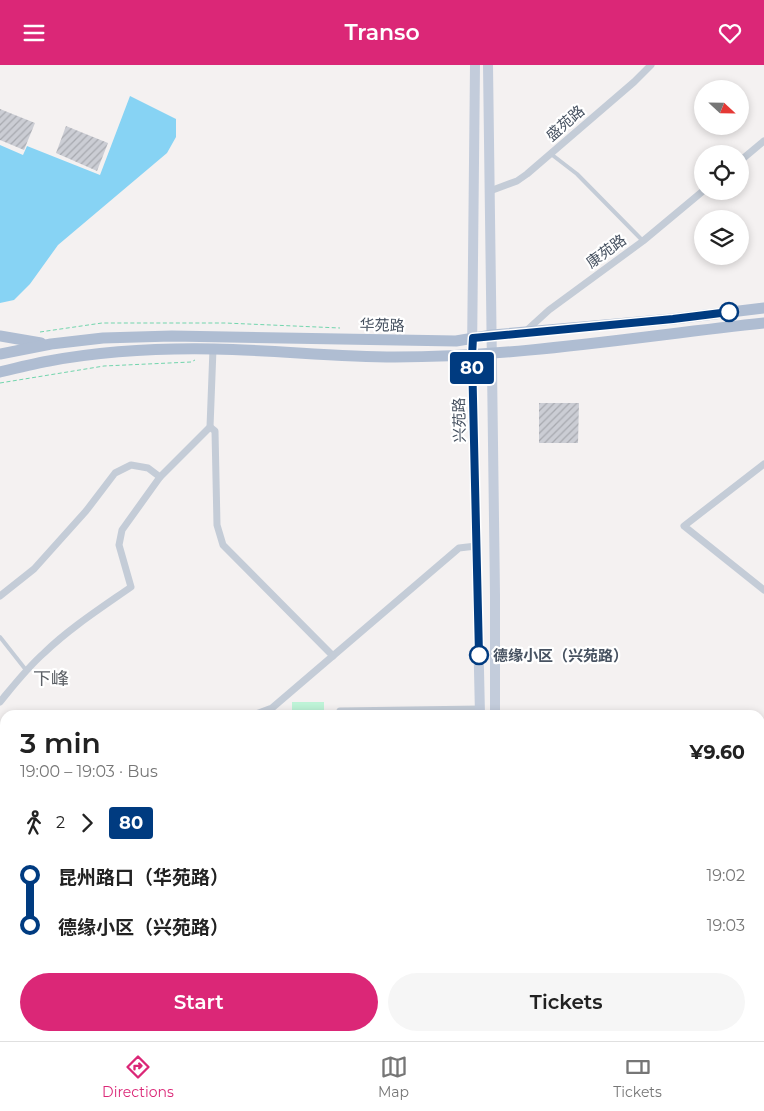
<!DOCTYPE html>
<html lang="en">
<head>
<meta charset="utf-8">
<style>
	body { margin:0; font-family:Montserrat,"Noto Sans SC",sans-serif; background:#f6f6f6; color:#222; height:100vh; display:flex; flex-direction:column; font-size:19px; white-space:nowrap }
	* { box-sizing:border-box; margin:0 }
	p { font-size:16px; color:#767676 }
	.icon { flex:none; width:28px; height:28px; fill:none; stroke:currentColor; stroke-width:2; stroke-linecap:round; stroke-linejoin:round }
	.map { position:relative; flex:1; overflow:hidden }
	.sheet { position:absolute; left:0px; top:645px; width:765px; height:331px; display:flex; flex-direction:column; background:#fff; border-radius:15px 15px 0 0; box-shadow:0 2px 8px #0003 }
	.sheet>* { flex:none }
	.badge { padding:0 10px; border-radius:4px; font-size:18px; line-height:32px }
	.needle { width:32px; rotate:112deg }
	.controls { position:absolute; left:694px; top:15px; display:grid; gap:10px }
	.controls a { display:grid; place-items:center; width:55px; height:55px; border-radius:50%; background:#fff; box-shadow:0 2px 8px #0003; font-size:25px }
	.map>.badge { position:absolute; translate:-50% -50%; box-shadow:0 0 0 2px #fff }
	.legs { display:flex; align-items:center; gap:8px; height:55px; padding:0 20px; font-size:16px }
	.legs p { margin-inline-start:auto }
	.headline { display:flex; align-items:center; justify-content:space-between; height:85px; padding:0 20px }
	h1 { font-size:28px; font-weight:600; line-height:38px }
	.action { display:flex; gap:10px; margin-top:auto; padding:10px 20px }
	.action a { flex:1; height:58px; border-radius:30px; background:#db2777; color:#fff; font-size:20px; font-weight:600; line-height:58px; text-align:center }
	.action a+a { background:#f6f6f6; color:#222 }
	ul { padding:0 20px; list-style:none }
	li { display:flex; align-items:center; gap:18px; height:50px; font-size:19px }
	li i { display:grid; place-items:center; width:8px; height:100%; margin:0 6px; background:currentColor }
	li i::after { content:''; width:12px; height:12px; margin:-6px; border:4px solid; border-radius:50%; background:#fff }
	li p { margin-inline-start:auto }
	li:first-child i { background:linear-gradient(#0000 50%,currentColor 0) }
	li:last-child i { background:linear-gradient(currentColor 50%,#0000 0) }
	header { display:flex; justify-content:space-between; align-items:center; height:65px; padding:0 20px; background:#db2777; color:#fff; font-size:22px; font-weight:600 }
	.tabs { display:flex; justify-content:space-around; align-items:center; height:70px; border-top:1px solid #e0e0e0; background:#fff; font-size:14px; color:#767676 }
	.tabs a { display:grid; justify-items:center; gap:2px }
	.tabs .on { color:#db2777 }
	.map>svg:first-child { display:block }
</style>
</head>
<body>
<header><svg class="icon" aria-label="menu" viewBox="0 0 24 24"><path d="M4 6h16M4 12h16M4 18h16"/></svg>Transo<svg class="icon" aria-label="heart" viewBox="0 0 24 24"><path d="M12 20l-8-8c-3-5 5-10 8-4 3-6 11-1 8 4z"/></svg></header>
<div class="map">
<svg width="764" height="976" viewBox="0 0 764 976">
	<defs>
		<pattern id="building-hatch" width="6" height="6" patternUnits="userSpaceOnUse" patternTransform="scale(1.25)"><rect width="6" height="6" fill="#cbcdd4"/><path d="M-1 1l2-2M0 6l6-6M5 7l2-2" fill="none" stroke="#a7a9af"/></pattern>
	</defs>
	<rect width="100%" height="100%" fill="#f4f1f1"/>
	<rect fill="#bef3d7" x="292" y="637" width="32" height="13"/>
	<path fill="#87d3f4" d="M 130,31 L 176,54 L 176,72 L 167,88 L 58,180 L 30,219 L 14,235 L 0,238 L 0,80 L 23,90 L 27,81 L 100,110 Z"/>
	<g fill="none" stroke-linecap="round" stroke-linejoin="round">
		<g stroke="#87d3f4" stroke-width="9">
			<path d="M 0,959 L 5,962"/>
			<path d="M 23,971 L 32,976"/>
		</g>
	</g>
	<g fill="url(#building-hatch)">
		<path d="M 0,44 L 35,58 L 24,85 L 0,75 Z"/>
		<path d="M 66,61 L 108,78 L 97,106 L 56,88 Z"/>
		<path d="M 539,338 L 579,338 L 578,378 L 539,378 Z"/>
	</g>
	<g fill="none" stroke-linecap="round" stroke-linejoin="round">
		<g stroke="#72d5ad" stroke-width="1" stroke-dasharray="4 2.5" stroke-linecap="butt">
			<path d="M 40,267 L 102,258 L 225,258 L 340,263"/>
			<path d="M 0,318 L 104,301 L 191,297 L 195,295"/>
		</g>
		<g stroke="#c4ccd7" stroke-width="4">
			<path d="M 551,89 L 577,109 L 643,176"/>
			<path d="M 0,572 L 26,605"/>
			<path d="M 0,833 L 5,833"/>
			<path d="M 0,894 L 5,897"/>
			<path d="M 0,943 L 5,946"/>
			<path d="M 53,971 L 62,976"/>
			<path d="M 338,971 L 347,976"/>
		</g>
		<g stroke="#c4ccd7" stroke-width="7">
			<path d="M 740,96 L 764,76"/>
			<path d="M 490,126 L 517,116 L 527,109 L 634,17 L 651,0"/>
			<path d="M 526,266 L 549,245 L 643,176 L 703,126"/>
			<path d="M 210,362 L 215,366 L 217,460 L 223,480 L 333,591"/>
			<path d="M 764,399 L 684,461 L 764,525"/>
			<path d="M 0,531 L 34,504 L 86,446 L 115,408 L 131,400 L 148,403 L 160,412 L 210,362 L 213,284"/>
			<path d="M 0,637 C 14,620 27,603 44,588 C 70,563 101,543 131,522 L 119,480 L 122,465 L 160,412"/>
			<path d="M 340,646 L 480,644"/>
			<path d="M 253,650 L 272,643 L 459,483 L 476,481"/>
			<path d="M 0,781 L 5,782"/>
		</g>
		<g stroke="#c3ccdb" stroke-width="10">
			<path d="M 475,0 L 472,291 L 480,650"/>
			<path d="M 488,0 L 495,530 L 495,650"/>
			<path d="M 479,976 L 480,971"/>
			<path d="M 489,976 L 489,971"/>
		</g>
		<g stroke="#afbdd2" stroke-width="11">
			<path d="M 0,271 L 41,278"/>
			<path d="M 0,289 L 51,279 L 103,273 L 172,271 L 456,276 L 492,270 L 673,254 L 764,243"/>
			<path d="M 0,307 C 16,303 32,299 49,296 C 103,286 159,283 214,284 C 275,285 335,292 395,292 C 519,292 641,271 764,258"/>
		</g>
	</g>
	<g fill="none" stroke-linecap="round" stroke-linejoin="round">
		<defs>
			<path id="line-1" d="M 479,590 L 472,291 L 473,273 L 673,254 L 729,247"/>
		</defs>
		<use href="#line-1" stroke="#fff" stroke-width="11"/>
		<use href="#line-1" stroke="#003b80" stroke-width="8"/>
	</g>
	<g fill="#fff" stroke="#003b80" stroke-width="2.5">
		<circle cx="729" cy="247" r="9"/>
		<circle cx="479" cy="590" r="9"/>
	</g>
	<g text-anchor="middle" dominant-baseline="central" stroke-width="4.5" stroke-linejoin="round" paint-order="stroke">
		<g font-size="15" fill="#475261" stroke="#fff">
			<text transform="translate(565 58) rotate(-41)">盛苑路</text>
			<text transform="translate(606 186) rotate(-36)">康苑路</text>
			<text transform="translate(382 260) rotate(1)">华苑路</text>
			<text transform="translate(459 355) rotate(-91)">兴苑路</text>
		</g>
		<g font-size="15" font-weight="bold" fill="#475261" stroke="#fff" text-anchor="start">
			<text x="493" y="590">德缘小区（兴苑路）</text>
		</g>
		<g font-size="18" fill="#5d6167" stroke="#fff">
			<text x="51" y="614">下峰</text>
		</g>
	</g>
</svg>
<div class="controls">
<a><svg class="needle" viewBox="-14 -14 28 28"><path d="M0-13l5 13h-10z" fill="#e53935"/><path d="M0 13l5-13h-10z" fill="#767676"/></svg></a>
<a><svg class="icon" aria-label="locate" viewBox="0 0 24 24"><circle cx="12" cy="12" r="6"/><path d="M12 2v4M12 18v4M2 12h4M18 12h4"/></svg></a>
<a><svg class="icon" aria-label="layers" viewBox="0 0 24 24"><path d="M12 4l9 5-9 5-9-5zM3 14l9 5 9-5"/></svg></a>
</div>
<b class="badge" style="left:472px;top:303px;background:#003b80;color:#fff">80</b>
<section class="sheet">
<div class="headline"><div><h1>3 min</h1><p>19:00 – 19:03 · Bus</p></div><b>¥9.60</b></div>
<div class="legs"><svg class="icon" aria-label="walk" viewBox="0 0 24 24"><circle cx="13" cy="4" r="2"/><path d="M13 8l-2 6 4 7M11 14l-3 7M7 12l3-4h3l4 4"/></svg>2<svg class="icon" aria-label="forward" viewBox="0 0 24 24"><path d="M9 5l7 7-7 7"/></svg><b class="badge" style="background:#003b80;color:#fff">80</b></div>
<ul>
<li><i style="color:#003b80"></i><b>昆州路口（华苑路）</b><p>19:02</p></li>
<li><i style="color:#003b80"></i><b>德缘小区（兴苑路）</b><p>19:03</p></li>
</ul>
<div class="action"><a>Start</a><a>Tickets</a></div>
</section>
</div>
<nav class="tabs">
<a class="on"><svg class="icon" aria-label="directions" viewBox="0 0 24 24"><path d="M12 3l9 9-9 9-9-9zM9 14v-3h6M13 9l2 2-2 2"/></svg>Directions</a>
<a><svg class="icon" aria-label="map" viewBox="0 0 24 24"><path d="M3 6l6-2 6 2 6-2v14l-6 2-6-2-6 2zM9 4v14M15 6v14"/></svg>Map</a>
<a><svg class="icon" aria-label="tickets" viewBox="0 0 24 24"><path d="M3 7h18v10H3zM15 7v10"/></svg>Tickets</a>
</nav>
</body>
</html>
